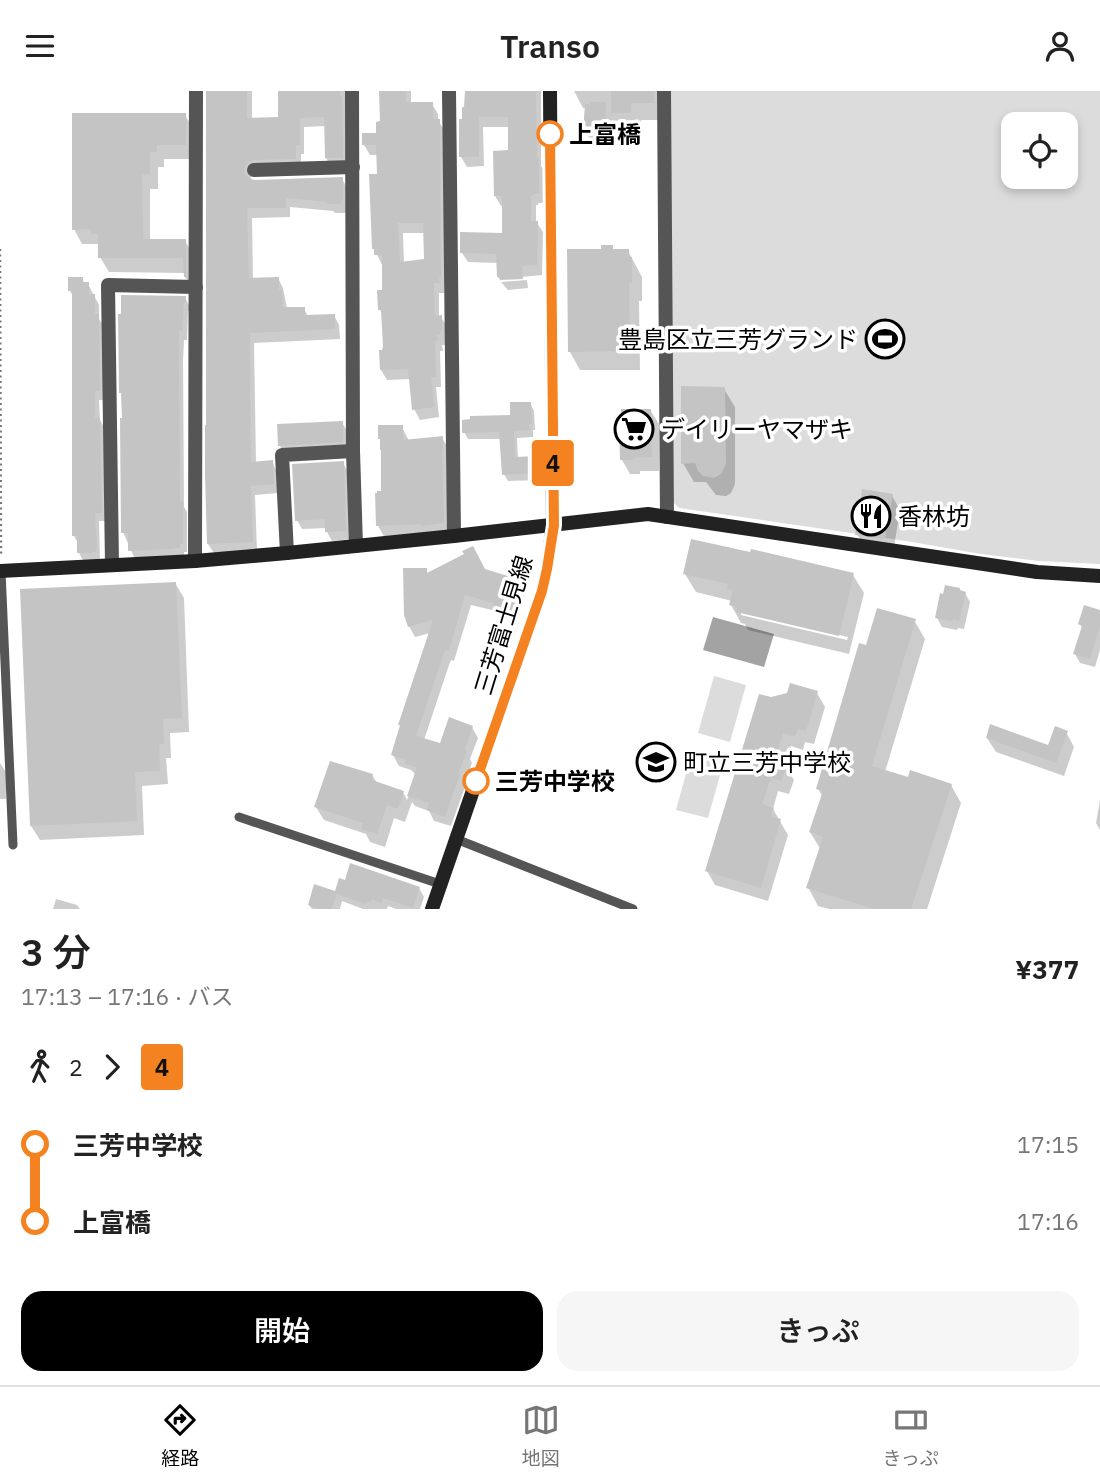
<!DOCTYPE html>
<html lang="ja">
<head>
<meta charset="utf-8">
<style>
	body { margin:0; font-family:"IBM Plex Sans","Noto Sans JP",sans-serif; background:#f6f6f6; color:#222; height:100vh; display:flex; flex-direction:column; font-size:26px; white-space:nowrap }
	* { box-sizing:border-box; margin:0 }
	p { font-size:23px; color:#767676 }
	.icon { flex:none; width:38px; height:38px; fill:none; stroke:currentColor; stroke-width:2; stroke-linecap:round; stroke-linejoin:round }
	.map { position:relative; height:818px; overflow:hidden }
	.panel { display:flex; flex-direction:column; background:#fff; flex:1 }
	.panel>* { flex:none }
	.badge { padding:0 14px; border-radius:5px; font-size:24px; line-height:46px }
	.fabs { position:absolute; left:1001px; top:21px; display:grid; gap:14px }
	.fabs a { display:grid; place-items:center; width:77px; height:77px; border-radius:14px; background:#fff; box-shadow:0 4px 10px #0003; font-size:35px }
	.map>.badge { position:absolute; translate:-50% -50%; box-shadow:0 0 0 4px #fff }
	.legs { display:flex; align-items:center; gap:10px; height:77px; padding:0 21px; font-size:23px }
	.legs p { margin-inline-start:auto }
	.summary { display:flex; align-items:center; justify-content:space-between; height:119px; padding:0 21px }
	h1 { font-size:38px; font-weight:600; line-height:52px }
	.button { display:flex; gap:14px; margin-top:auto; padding:14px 21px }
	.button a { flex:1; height:80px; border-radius:21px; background:#000; color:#fff; font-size:28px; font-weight:600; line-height:80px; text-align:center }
	.button a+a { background:#f6f6f6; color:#222 }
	ul { padding:0 21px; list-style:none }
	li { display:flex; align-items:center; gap:24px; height:77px; font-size:26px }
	li i { display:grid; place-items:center; width:10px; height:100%; margin:0 9px; background:currentColor }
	li i::after { content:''; width:18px; height:18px; margin:-9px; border:5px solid; border-radius:50%; background:#fff }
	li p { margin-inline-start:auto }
	li:first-child i { background:linear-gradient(#0000 50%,currentColor 0) }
	li:last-child i { background:linear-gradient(currentColor 50%,#0000 0) }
	header { display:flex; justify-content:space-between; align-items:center; height:91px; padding:0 21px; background:#fff; font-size:32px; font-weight:600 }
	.tabs { display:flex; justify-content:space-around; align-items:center; height:98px; border-top:2px solid #e0e0e0; background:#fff; font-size:19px; color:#767676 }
	.tabs a { display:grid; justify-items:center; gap:4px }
	.tabs .active { color:#000 }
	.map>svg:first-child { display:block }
</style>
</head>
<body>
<header><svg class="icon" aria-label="menu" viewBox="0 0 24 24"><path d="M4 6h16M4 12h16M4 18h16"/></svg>Transo<svg class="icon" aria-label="person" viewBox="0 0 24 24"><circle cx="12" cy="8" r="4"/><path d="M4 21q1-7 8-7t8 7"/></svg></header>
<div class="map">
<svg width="1100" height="818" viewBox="0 0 1100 818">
	<rect width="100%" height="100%" fill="#fff"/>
	<g fill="#dcdcdc" fill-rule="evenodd">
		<path d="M 669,0 L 1100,0 L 1100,473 L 1038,470 L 981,463 L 906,450 L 679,417 L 672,410 ZM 1013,33 L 1066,33 L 1066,86 L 1013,86 Z"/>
		<path d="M 714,585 L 746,594 L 730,651 L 698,642 Z"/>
		<path d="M 692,661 L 724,670 L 708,727 L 676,719 Z"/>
	</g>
	<path fill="#a3a3a3" d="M 713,526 L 774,543 L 764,576 L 703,559 Z"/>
	<g fill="#0003" fill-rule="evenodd">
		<path d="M 207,0 L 252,0 L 252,29 L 280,28 L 280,0 L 347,0 L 347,76 L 332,77 L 326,67 L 326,35 L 304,36 L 304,63 L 301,63 L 301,77 L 254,81 L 250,88 L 254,90 L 342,88 L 347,97 L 346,122 L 335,122 L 333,120 L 290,116 L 290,126 L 252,127 L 253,189 L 278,187 L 283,197 L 287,218 L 304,217 L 308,226 L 334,224 L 339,234 L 340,248 L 254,252 L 256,372 L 272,371 L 277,381 L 278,402 L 255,404 L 257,460 L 214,462 L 208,453 Z"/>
		<path d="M 380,0 L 411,0 L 411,13 L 432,13 L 438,23 L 438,30 L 445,40 L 446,196 L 444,196 L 444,202 L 439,202 L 439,226 L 441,226 L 447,236 L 446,254 L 442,254 L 443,260 L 440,260 L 441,296 L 436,296 L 439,326 L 420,329 L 414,318 L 410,288 L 387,289 L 381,279 L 384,256 L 383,224 L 380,219 L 383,201 L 382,174 L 374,157 L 379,84 L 378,64 L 370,64 L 364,54 L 378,43 L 381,32 ZM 403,142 L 425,142 L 426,170 L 404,172 Z"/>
		<path d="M 466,0 L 541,0 L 541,75 L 544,79 L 544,112 L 538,112 L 538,114 L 536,114 L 536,132 L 537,132 L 543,141 L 542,184 L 501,188 L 501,190 L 498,186 L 498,172 L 468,171 L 462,162 L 504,144 L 504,115 L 501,115 L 495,105 L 510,61 L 509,36 L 483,36 L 484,75 L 467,76 L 461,66 L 463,30 L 466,18 Z"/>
		<path d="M 574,0 L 662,0 L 663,29 L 641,29 L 640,39 L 615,39 L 615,57 L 595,57 L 585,40 L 586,17 L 583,17 Z"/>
		<path d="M 185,24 L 194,39 L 194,68 L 164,68 L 164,76 L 158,76 L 158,98 L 150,98 L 150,149 L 185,150 L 194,165 L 194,200 L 185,186 L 185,182 L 109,181 L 100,166 L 99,153 L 82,153 L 74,138 Z"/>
		<path d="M 614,160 L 628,160 L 642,186 L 642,210 L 639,210 L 640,279 L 580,279 L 570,261 Z"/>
		<path d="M 82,188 L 85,193 L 88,193 L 99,214 L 99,228 L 103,234 L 104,309 L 99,309 L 100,329 L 105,338 L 106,430 L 99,430 L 100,469 L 84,471 L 79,462 L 79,454 L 74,445 L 74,207 L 70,200 Z"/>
		<path d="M 527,189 L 528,197 L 508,199 L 501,191 Z"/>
		<path d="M 185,207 L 190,216 L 190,220 L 188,220 L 187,249 L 184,249 L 183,269 L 184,416 L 187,421 L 187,461 L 184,461 L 184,465 L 135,468 L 123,441 Z"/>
		<path d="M 724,298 L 735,316 L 735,393 L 731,402 L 726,405 L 716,404 L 706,391 L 694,391 L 683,372 Z"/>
		<path d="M 530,312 L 534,320 L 535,339 L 533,339 L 533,346 L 517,347 L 518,368 L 536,367 L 540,374 L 540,389 L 508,390 L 504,383 L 501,348 L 468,348 L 464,341 L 511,326 Z"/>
		<path d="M 650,319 L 659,333 L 659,380 L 640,380 L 640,383 L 630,383 L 622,369 Z"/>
		<path d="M 342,332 L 348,341 L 348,360 L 285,364 L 280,355 Z"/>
		<path d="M 402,336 L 409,350 L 442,347 L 449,358 L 450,444 L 385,447 L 378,435 L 383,402 Z"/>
		<path d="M 343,372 L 348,381 L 350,448 L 332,450 L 327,441 L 327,437 L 302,438 L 297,429 Z"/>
		<path d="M 892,405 L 900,419 L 893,462 L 865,457 L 857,443 L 858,435 L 853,427 L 861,418 Z"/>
		<path d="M 426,479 L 428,483 L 485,480 L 519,491 L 525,502 L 516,529 L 501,524 L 500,521 L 471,514 L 454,570 L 451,569 L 449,574 L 424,649 L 441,654 L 472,636 L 478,647 L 470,668 L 472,672 L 464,694 L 465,696 L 451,735 L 434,730 L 429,720 L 415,715 L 412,711 L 405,731 L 394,727 L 385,756 L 370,751 L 366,743 L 324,729 L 316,716 L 372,684 L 377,692 L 403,701 L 407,709 L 416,684 L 411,679 L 399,675 L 393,664 L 430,542 L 415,546 L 409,535 Z"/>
		<path d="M 685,483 L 853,484 L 864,502 L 849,563 L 748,539 L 745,533 L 741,532 L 731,514 L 732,510 L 696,501 ZM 741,521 L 848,546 L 847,549 L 741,524 Z"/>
		<path d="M 175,492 L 184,507 L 189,641 L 170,642 L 171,667 L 166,667 L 168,693 L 142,695 L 144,744 L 40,749 L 31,735 Z"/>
		<path d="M 965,502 L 970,511 L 964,538 L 958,537 L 957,539 L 942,536 L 937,527 Z"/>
		<path d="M 1100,520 L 1100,559 L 1095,576 L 1080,572 L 1075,563 L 1083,538 L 1080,533 Z"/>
		<path d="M 914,529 L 925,548 L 885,681 L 909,689 L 951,694 L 961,712 L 927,818 L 829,818 L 818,815 L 808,796 L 821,759 L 810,741 L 823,706 L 818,698 L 868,557 Z"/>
		<path d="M 817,602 L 825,616 L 814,653 L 805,651 L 803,659 L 791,655 L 785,674 L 794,689 L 789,703 L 778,700 L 773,718 L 788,744 L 768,810 L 715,794 L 707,780 L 771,608 Z"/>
		<path d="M 1066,641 L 1074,656 L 1064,685 L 996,661 L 987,647 L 1049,656 Z"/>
		<path d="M 0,672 L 6,681 L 6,708 L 0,708 Z"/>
		<path d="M 1100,709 L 1100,739 L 1096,732 Z"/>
		<path d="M 419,797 L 424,806 L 420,818 L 396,818 L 388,815 L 387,818 L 363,818 L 342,810 L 340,818 L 312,818 L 309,814 L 337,802 Z"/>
		<path d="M 56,808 L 77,814 L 80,818 L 53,818 Z"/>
	</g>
	<g fill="#c4c4c4" fill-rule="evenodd">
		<path d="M 206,0 L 247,0 L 247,27 L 278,26 L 278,0 L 340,0 L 340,5 L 342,5 L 343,67 L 325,67 L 324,26 L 300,27 L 300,54 L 296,54 L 296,68 L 253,69 L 248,71 L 244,79 L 246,85 L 254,89 L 343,86 L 343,109 L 341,109 L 341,113 L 327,113 L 327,111 L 286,107 L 286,117 L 247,117 L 249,187 L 279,186 L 279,199 L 282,199 L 283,216 L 305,216 L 305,224 L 335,223 L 335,238 L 250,242 L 251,371 L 273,369 L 274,393 L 251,395 L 253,451 L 207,453 L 205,384 L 205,334 L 206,334 Z"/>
		<path d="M 379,0 L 406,0 L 406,11 L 433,11 L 433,28 L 440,28 L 441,186 L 439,186 L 440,192 L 434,192 L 435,225 L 442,224 L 442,240 L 440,240 L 441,244 L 437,244 L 438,249 L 435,250 L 436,286 L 431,286 L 434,316 L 412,319 L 408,278 L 380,279 L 379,259 L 382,259 L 383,256 L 381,219 L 378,219 L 377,199 L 382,199 L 382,164 L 374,164 L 374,158 L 372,158 L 369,83 L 377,83 L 376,54 L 362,54 L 362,42 L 376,42 L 376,31 L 380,30 ZM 398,132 L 423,132 L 424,168 L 400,171 Z"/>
		<path d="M 465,0 L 536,0 L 537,67 L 539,67 L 539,102 L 533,103 L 533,105 L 531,105 L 531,130 L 538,130 L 537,174 L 522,175 L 523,188 L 500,189 L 500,186 L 497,186 L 496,163 L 460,162 L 460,141 L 502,142 L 502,105 L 494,105 L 493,60 L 508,59 L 508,26 L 479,26 L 479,66 L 459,66 L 459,28 L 462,28 L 462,16 L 464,16 Z"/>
		<path d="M 611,0 L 654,0 L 654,12 L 631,12 L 631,22 L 611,22 Z"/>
		<path d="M 590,11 L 606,11 L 606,40 L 583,40 L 585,13 L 590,13 Z"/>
		<path d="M 72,22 L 186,22 L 186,54 L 157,54 L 157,61 L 150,61 L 150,83 L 142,84 L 143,148 L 186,148 L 186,186 L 184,186 L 183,167 L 98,167 L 98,143 L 91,143 L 91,138 L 72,139 Z"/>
		<path d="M 601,154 L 613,154 L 613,158 L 629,158 L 629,166 L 632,166 L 632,192 L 629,192 L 630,260 L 568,261 L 567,158 L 601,158 Z"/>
		<path d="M 68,186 L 83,186 L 83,191 L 89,191 L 89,203 L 95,203 L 95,223 L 99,223 L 100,300 L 95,300 L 95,327 L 100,327 L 102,422 L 95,422 L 97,457 L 96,461 L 92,461 L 92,462 L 77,462 L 77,445 L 72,445 L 72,200 L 68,200 Z"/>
		<path d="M 121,204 L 186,205 L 186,211 L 184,211 L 182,240 L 179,240 L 179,259 L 180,411 L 183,410 L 183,453 L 180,453 L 180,457 L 174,457 L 174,458 L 128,460 L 128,442 L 121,442 L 120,327 L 122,327 L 121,302 L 119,302 L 119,300 L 118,223 L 121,223 Z"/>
		<path d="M 681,295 L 725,296 L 726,373 L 721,383 L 714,387 L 703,385 L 698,380 L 695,372 L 681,373 Z"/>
		<path d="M 510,311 L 531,311 L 532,333 L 529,333 L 530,339 L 514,340 L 515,366 L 537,365 L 537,382 L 502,384 L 499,341 L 462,342 L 462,329 L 470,328 L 470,325 L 510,324 Z"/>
		<path d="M 621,318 L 651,318 L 652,366 L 633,367 L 633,369 L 620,369 L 619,329 L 621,329 Z"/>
		<path d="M 343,330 L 343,351 L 278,355 L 277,333 Z"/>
		<path d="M 378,334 L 403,334 L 403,349 L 443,345 L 443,358 L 442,359 L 444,432 L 421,435 L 421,433 L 376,435 L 375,402 L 377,402 L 377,400 L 381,400 L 381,359 L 380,359 L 380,348 L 378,348 Z"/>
		<path d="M 344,370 L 346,440 L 325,441 L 325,428 L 295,430 L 292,373 Z"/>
		<path d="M 862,398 L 893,403 L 885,448 L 855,444 L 857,428 L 852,427 L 854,415 L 860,416 Z"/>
		<path d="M 691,448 L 750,461 L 751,458 L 854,482 L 839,545 L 736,521 L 737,516 L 729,514 L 733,499 L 727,498 L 728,493 L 683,483 Z"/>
		<path d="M 473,455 L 485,478 L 520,489 L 511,519 L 493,514 L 494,512 L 465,504 L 449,560 L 445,559 L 444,562 L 416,645 L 440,652 L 449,626 L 473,635 L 465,659 L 467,660 L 458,683 L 460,683 L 445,726 L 426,719 L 429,712 L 407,705 L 417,676 L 405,673 L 406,669 L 391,664 L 400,634 L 398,634 L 433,529 L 408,536 L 404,524 L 403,477 L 427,477 L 427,482 L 464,463 L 462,460 Z"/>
		<path d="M 176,491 L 182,627 L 163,628 L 164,653 L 159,653 L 160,680 L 135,681 L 137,730 L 30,735 L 20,498 Z"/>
		<path d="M 945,494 L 960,497 L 960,499 L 966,501 L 959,530 L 953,528 L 952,530 L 935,527 L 940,502 L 943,503 Z"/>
		<path d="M 1084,514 L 1100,519 L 1100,535 L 1090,568 L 1073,563 L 1082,535 L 1078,533 Z"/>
		<path d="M 877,517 L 916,528 L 872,675 L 908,686 L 910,679 L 952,693 L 911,818 L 874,818 L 806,797 L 823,746 L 809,741 L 823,700 L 816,698 L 859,552 L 866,554 Z"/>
		<path d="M 790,592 L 818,600 L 806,640 L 798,638 L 795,646 L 783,642 L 776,666 L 777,666 L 776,670 L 787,673 L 782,690 L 771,687 L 762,713 L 774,717 L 771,725 L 781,728 L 761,797 L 705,780 L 759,603 L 771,606 L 787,602 Z"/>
		<path d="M 990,633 L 1048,654 L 1055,635 L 1068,640 L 1056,672 L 986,647 Z"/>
		<path d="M 330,670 L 373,683 L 372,689 L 404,700 L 398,718 L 387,714 L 377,743 L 361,738 L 363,732 L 314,716 Z"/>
		<path d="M 350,772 L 420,796 L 413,817 L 383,807 L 381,812 L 372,808 L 371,811 L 368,810 L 366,813 L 337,803 L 331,818 L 320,818 L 308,814 L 314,793 L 335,800 L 339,787 L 345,789 Z"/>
	</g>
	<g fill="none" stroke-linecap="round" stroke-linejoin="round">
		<path stroke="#777" stroke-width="2.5" stroke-dasharray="2 3.5" stroke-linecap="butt" d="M 0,158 L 1,466"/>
		<g stroke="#555" stroke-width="9">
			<path d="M 1,480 L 13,754"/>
			<path d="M 239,726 L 440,793"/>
			<path d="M 456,748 L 633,818"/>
		</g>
		<g stroke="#555" stroke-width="14">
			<path d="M 352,0 L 353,360 L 356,455"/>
			<path d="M 449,0 L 454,445"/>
			<path d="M 664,0 L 667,426"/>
			<path d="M 254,79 L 353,76"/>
			<path d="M 287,462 L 282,364 L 353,360"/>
			<path d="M 195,470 L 196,0"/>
			<path d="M 112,474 L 108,194 L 196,196"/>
		</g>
		<g stroke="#222" stroke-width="14">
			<path d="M 0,480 L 195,470 L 287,462 L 454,445 L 648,423 L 1037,481 L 1100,485"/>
			<path d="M 432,818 L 542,500 L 547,478 L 553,434 L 550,0"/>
		</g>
	</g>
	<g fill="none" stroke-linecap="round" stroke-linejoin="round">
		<defs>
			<path id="line-1" d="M 476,690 L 542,500 L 547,478 L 554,434 L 550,43"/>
		</defs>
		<use href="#line-1" stroke="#fff" stroke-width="16"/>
		<use href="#line-1" stroke="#f58220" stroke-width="10"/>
	</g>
	<defs>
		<symbol id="stadium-ring" viewBox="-11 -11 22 22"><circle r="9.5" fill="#fff" stroke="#000" stroke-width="1.5"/><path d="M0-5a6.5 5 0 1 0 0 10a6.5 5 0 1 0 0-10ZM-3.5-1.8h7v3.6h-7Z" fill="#000"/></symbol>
		<symbol id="supermarket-ring" viewBox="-11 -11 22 22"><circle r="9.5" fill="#fff" stroke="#000" stroke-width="1.5"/><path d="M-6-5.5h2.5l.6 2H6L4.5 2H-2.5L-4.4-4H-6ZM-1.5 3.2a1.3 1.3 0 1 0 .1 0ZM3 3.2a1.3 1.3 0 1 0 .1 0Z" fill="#000"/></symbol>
		<symbol id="restaurant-ring" viewBox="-11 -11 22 22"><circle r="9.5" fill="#fff" stroke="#000" stroke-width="1.5"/><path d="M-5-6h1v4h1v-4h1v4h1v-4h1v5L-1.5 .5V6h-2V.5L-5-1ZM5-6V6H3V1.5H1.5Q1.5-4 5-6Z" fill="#000"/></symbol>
		<symbol id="school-ring" viewBox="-11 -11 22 22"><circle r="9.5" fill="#fff" stroke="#000" stroke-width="1.5"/><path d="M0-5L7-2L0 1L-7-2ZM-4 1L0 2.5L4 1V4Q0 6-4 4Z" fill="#000"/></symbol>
	</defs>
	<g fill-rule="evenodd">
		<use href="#stadium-ring" x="863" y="226" width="44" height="44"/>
		<use href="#supermarket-ring" x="612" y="316" width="44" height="44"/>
		<use href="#restaurant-ring" x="849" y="403" width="44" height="44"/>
		<use href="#school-ring" x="634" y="649" width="44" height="44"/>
	</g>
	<g fill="#fff" stroke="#f58220" stroke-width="3.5">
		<circle cx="550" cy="43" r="12"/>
		<circle cx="476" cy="690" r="12"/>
	</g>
	<g text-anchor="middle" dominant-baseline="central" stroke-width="7" stroke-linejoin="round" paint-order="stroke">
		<g font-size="24" font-weight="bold" fill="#000" stroke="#fff" text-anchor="start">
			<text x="569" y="43">上富橋</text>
			<text x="495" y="690">三芳中学校</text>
		</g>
		<g font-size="24" fill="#000" stroke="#fff" text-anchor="start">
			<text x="858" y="248" text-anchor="end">豊島区立三芳グランド</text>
			<text x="661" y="338">デイリーヤマザキ</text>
			<text x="898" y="425">香林坊</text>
			<text x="683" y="671">町立三芳中学校</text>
		</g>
		<g font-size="24" fill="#000" stroke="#fff">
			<text transform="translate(503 534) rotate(-73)">三芳富士見線</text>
		</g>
	</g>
</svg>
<div class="fabs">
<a><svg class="icon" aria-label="locate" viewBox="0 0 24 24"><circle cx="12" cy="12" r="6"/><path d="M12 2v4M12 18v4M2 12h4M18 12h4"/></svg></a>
</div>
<b class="badge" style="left:553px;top:372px;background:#f58220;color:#111">4</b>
</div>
<section class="panel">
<div class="summary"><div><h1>3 分</h1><p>17:13 – 17:16 · バス</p></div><b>¥377</b></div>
<div class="legs"><svg class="icon" aria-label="walk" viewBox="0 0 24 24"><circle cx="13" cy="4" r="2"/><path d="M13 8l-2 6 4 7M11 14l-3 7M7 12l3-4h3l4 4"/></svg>2<svg class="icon" aria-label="forward" viewBox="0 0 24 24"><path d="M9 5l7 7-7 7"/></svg><b class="badge" style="background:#f58220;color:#111">4</b></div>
<ul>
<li><i style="color:#f58220"></i><b>三芳中学校</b><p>17:15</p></li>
<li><i style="color:#f58220"></i><b>上富橋</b><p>17:16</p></li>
</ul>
<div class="button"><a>開始</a><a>きっぷ</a></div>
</section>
<nav class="tabs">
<a class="active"><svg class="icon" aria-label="directions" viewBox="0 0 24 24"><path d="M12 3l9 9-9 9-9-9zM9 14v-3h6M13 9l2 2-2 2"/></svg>経路</a>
<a><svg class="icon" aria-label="map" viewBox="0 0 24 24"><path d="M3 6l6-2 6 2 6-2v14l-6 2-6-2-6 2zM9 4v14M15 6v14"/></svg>地図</a>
<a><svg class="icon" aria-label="tickets" viewBox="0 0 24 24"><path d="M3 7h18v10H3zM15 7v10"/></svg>きっぷ</a>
</nav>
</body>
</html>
